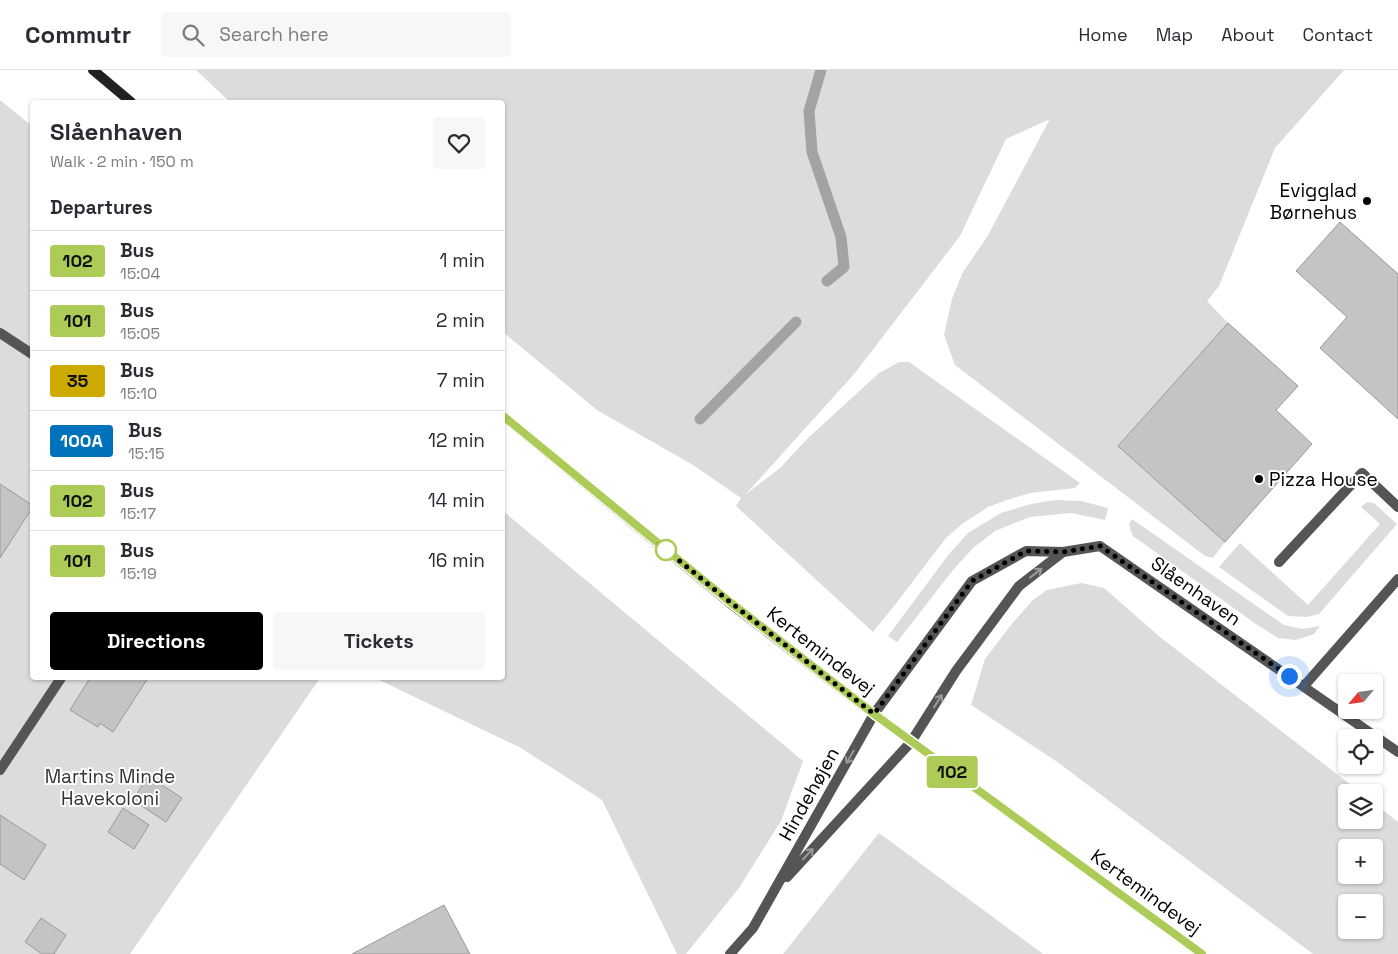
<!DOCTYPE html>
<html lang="en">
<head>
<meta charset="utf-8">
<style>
	body { margin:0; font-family:"Space Grotesk",sans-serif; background:#f7f7f7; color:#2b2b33; height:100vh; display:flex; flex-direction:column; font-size:19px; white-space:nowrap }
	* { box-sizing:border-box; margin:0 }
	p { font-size:16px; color:#7c7c81 }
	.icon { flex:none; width:28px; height:28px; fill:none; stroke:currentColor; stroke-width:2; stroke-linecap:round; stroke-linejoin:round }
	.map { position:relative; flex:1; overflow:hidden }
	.details { position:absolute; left:30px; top:30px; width:475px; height:580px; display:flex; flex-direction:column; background:#fff; border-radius:5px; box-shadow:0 1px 4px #0004 }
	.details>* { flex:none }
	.badge { padding:0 10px; border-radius:4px; font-size:18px; line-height:32px }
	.needle { width:32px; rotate:241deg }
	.controls { position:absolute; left:1338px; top:604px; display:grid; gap:10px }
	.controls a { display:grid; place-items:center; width:45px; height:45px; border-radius:5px; background:#fff; box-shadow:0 1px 4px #0004; font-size:25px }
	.you { position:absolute; width:25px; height:25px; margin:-12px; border:4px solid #fff; border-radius:50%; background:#1a73e8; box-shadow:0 0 0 8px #1a73e833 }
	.map>.badge { position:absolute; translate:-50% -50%; box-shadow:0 0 0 2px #fff }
	h2 { padding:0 20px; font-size:19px; line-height:45px }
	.round { display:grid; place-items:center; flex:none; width:52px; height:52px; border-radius:5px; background:#f7f7f7 }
	.overview { display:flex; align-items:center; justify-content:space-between; height:85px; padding:0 20px }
	h1 { font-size:24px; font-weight:700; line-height:38px }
	.primary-button { display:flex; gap:10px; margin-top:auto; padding:10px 20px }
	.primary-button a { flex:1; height:58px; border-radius:5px; background:#000; color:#fff; font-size:20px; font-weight:700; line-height:58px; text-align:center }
	.primary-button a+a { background:#f7f7f7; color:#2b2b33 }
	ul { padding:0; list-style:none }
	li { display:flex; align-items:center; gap:15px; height:60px; padding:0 20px; border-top:1px solid #e1e1e2 }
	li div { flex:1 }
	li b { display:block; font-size:19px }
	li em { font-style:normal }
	li .badge { min-width:55px; font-weight:700; text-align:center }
	header { display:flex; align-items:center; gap:30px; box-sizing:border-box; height:70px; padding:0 25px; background:#fff; border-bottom:1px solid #e1e1e2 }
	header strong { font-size:24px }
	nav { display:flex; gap:28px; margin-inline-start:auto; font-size:18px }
	.search { width:350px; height:45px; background:#f7f7f7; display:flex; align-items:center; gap:12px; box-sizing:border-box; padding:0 18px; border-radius:5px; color:#7c7c81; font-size:19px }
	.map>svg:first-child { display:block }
</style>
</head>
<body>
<header>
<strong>Commutr</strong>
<div class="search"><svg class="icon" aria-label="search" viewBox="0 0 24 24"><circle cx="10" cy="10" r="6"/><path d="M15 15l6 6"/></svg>Search here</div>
<nav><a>Home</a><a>Map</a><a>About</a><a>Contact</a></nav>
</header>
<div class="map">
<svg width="1398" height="884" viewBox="0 0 1398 884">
	<rect width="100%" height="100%" fill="#fff"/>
	<g fill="#dcdcdc" fill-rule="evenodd">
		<path d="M 196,0 L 1344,0 L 1275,78 L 1219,216 L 1207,231 L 1228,253 L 1118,376 L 1225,472 L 1213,488 L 1205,486 L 955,295 L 944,265 L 952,229 L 963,202 L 987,167 L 1050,49 L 1006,69 L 960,166 L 855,303 L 745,425 L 780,398 L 807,369 L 879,303 L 899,292 L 909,292 L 1080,413 L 1075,418 L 1030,423 L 1007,430 L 988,437 L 962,454 L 946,468 L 894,536 L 873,562 L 736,436 L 741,428 L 693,395 L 597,340 L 503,262 L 502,32 L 230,32 Z"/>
		<path d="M 0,30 L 32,56 L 32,608 L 320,608 L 130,884 L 0,884 Z"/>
		<path d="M 1055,430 L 1081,431 L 1108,438 L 1105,450 L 1071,443 L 1030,447 L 995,461 L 973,478 L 953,500 L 897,572 L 888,566 L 949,484 L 968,463 L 1001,443 L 1031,434 Z"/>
		<path d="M 1367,432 L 1374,433 L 1397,454 L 1319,544 L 1307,547 L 1288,546 L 1219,497 L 1240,473 L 1308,535 L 1380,454 L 1361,437 Z"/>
		<path d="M 503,441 L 803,691 L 781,751 L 739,818 L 686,884 L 677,884 L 602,730 L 521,678 L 375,608 L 502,608 Z"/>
		<path d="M 1132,449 L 1284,555 L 1302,559 L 1320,556 L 1314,564 L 1296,570 L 1278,568 L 1256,554 L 1133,466 C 1130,459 1127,455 1132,449 Z"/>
		<path d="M 1081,513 L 1104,518 L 1160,567 L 1360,722 L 1346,722 L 1346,750 L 1374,750 L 1374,733 L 1398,752 L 1398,884 L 1313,884 L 1056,691 L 971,635 L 985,589 L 1011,555 L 1033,530 L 1047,520 ZM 1346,778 L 1374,778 L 1374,805 L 1346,805 ZM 1346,832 L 1374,832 L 1374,860 L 1346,860 Z"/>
		<path d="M 879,763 L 1043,884 L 783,884 Z"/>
	</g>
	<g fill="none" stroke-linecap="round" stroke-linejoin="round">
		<g stroke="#a3a3a3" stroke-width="11">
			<path d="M 821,0 L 809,41 L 812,82 L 841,167 L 844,197 L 827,211"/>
			<path d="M 700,349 L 796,252"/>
		</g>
	</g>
	<g fill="#c4c4c4" stroke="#999">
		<path d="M 1340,152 L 1398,204 L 1398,349 L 1320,278 L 1347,247 L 1296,201 Z"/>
		<path d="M 1228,253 L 1298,316 L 1276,340 L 1312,374 L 1225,472 L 1118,376 Z"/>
		<path d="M 0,414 L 32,435 L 32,438 L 0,488 Z"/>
		<path d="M 90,608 L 148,608 L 113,662 L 100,653 L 98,657 L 70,640 Z"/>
		<path d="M 148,706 L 182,728 L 166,752 L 133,730 Z"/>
		<path d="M 123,738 L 149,755 L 134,779 L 108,762 Z"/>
		<path d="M 0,745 L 46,775 L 24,810 L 0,794 Z"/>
		<path d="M 444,835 L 470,884 L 352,884 Z"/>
		<path d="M 41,848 L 66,865 L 54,884 L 42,884 L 25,872 Z"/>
	</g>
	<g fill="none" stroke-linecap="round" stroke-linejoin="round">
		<g stroke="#555" stroke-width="10">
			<path d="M 0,263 L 32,284"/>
			<path d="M 1279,492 L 1362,403 L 1398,437"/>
			<path d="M 0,700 L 61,608"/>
		</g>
		<g stroke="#555" stroke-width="10">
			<path d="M 1304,616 L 1398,509"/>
			<path d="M 787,807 L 911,672 L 956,601 L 1019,516 L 1063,482"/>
			<path d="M 730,884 L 753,858 L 874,644 L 972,511 L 1026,481 L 1063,482 L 1100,476 L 1398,682"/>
		</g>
		<g stroke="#222" stroke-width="10">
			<path d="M 93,0 L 131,32"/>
			<path d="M 502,345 L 730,533 L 874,644 L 1202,884"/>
		</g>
	</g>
	<defs><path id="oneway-shaft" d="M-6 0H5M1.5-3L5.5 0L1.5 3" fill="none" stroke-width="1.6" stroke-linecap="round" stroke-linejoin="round" transform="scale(1.25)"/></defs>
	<g stroke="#999">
		<use href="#oneway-shaft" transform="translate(1036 503) rotate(-38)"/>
		<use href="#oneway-shaft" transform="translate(938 631) rotate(-58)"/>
		<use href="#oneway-shaft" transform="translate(850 687) rotate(120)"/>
		<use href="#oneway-shaft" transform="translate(808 784) rotate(-47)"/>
	</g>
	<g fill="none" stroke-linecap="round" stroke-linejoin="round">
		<defs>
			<path id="line" d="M 502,345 L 730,532 L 874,644 L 1202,884"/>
		</defs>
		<use href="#line" stroke="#fff" stroke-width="11"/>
		<use href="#line" stroke="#adcb57" stroke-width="8"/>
		<path stroke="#000" stroke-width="5" stroke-dasharray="0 9" d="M 666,480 L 659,474 L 730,532 L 874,644 L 972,511 L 1026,481 L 1063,482 L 1100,476 L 1289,606"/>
	</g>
	<g fill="#000" stroke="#fff" stroke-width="2">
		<circle cx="1367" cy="131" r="5"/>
		<circle cx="1259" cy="409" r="5"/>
	</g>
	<circle fill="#fff" stroke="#adcb57" stroke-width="2.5" cx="666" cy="480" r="10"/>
	<g text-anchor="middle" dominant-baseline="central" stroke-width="4" stroke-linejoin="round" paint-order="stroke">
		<g font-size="19" fill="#000" stroke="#fff" text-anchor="end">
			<text x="1357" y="120">Evigglad<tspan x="1357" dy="22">Børnehus</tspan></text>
			<text x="1269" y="409" text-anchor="start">Pizza House</text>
		</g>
		<g font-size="19" fill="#000" stroke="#fff">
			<text transform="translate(1196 521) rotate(35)">Slåenhaven</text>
			<text transform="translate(821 581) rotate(38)">Kertemindevej</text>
			<text transform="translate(809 724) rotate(-61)">Hindehøjen</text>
			<text transform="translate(1146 822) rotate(36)">Kertemindevej</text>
		</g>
		<g font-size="19" fill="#333" stroke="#fff">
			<text x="110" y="706">Martins Minde<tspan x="110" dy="22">Havekoloni</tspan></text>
		</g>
	</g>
</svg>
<div class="controls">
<a><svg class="needle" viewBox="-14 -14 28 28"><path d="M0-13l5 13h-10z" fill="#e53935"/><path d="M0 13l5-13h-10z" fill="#7c7c81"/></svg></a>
<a><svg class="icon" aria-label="locate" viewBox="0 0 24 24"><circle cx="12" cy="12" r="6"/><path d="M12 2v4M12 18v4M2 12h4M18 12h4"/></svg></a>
<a><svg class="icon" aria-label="layers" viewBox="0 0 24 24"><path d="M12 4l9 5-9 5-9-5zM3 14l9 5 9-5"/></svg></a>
<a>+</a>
<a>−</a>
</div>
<div class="you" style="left:1289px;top:606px"></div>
<b class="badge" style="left:952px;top:702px;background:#adcb57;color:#111">102</b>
<section class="details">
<div class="overview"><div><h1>Slåenhaven</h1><p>Walk · 2 min · 150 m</p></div><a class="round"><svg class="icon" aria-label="heart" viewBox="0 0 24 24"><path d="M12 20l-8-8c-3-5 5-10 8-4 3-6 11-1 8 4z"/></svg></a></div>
<h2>Departures</h2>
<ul>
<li><span class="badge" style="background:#adcb57;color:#111">102</span><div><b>Bus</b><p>15:04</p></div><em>1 min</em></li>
<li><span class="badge" style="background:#adcb57;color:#111">101</span><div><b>Bus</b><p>15:05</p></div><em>2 min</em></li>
<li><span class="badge" style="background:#ca0;color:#111">35</span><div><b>Bus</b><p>15:10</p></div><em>7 min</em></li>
<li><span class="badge" style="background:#0072bc;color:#fff">100A</span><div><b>Bus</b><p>15:15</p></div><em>12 min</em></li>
<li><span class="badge" style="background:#adcb57;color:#111">102</span><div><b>Bus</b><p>15:17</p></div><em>14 min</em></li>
<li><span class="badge" style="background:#adcb57;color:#111">101</span><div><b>Bus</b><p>15:19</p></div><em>16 min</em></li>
</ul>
<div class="primary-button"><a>Directions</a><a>Tickets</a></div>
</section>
</div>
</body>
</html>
